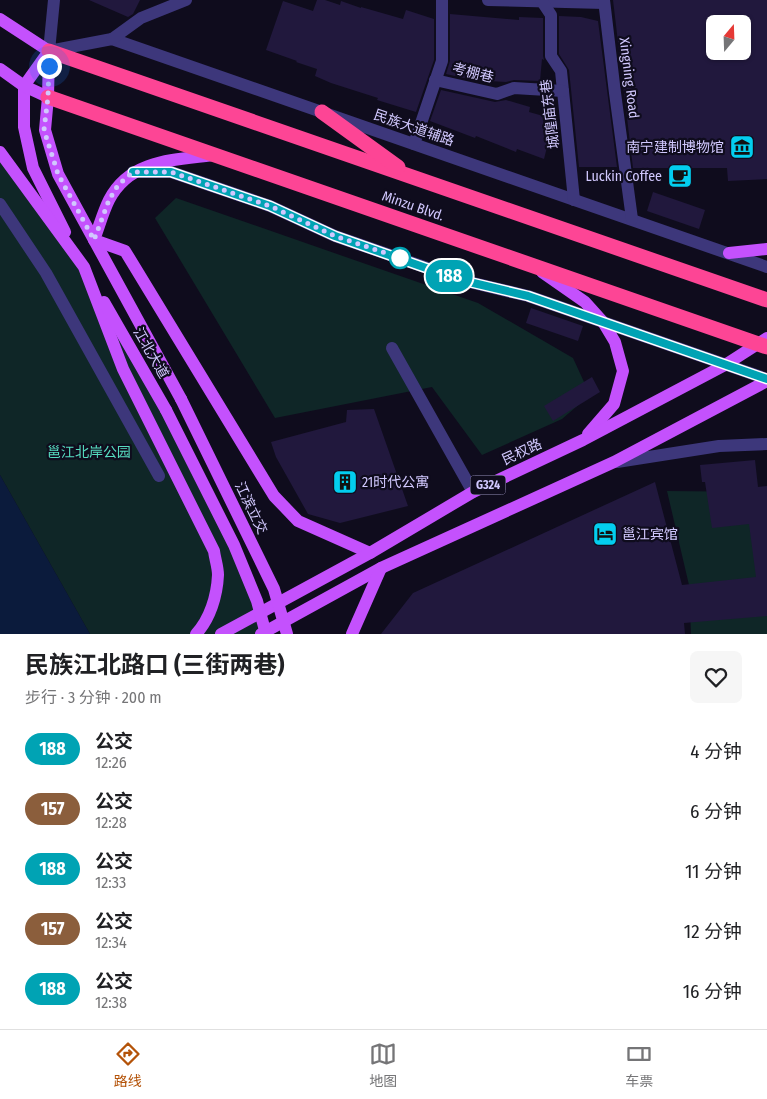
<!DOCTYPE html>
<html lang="zh">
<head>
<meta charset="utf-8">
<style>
	body { margin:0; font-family:"Fira Sans Condensed","Noto Sans SC",sans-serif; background:#f6f6f6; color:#202124; height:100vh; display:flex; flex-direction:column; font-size:19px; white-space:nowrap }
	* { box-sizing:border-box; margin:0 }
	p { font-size:16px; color:#757577 }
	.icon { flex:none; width:28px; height:28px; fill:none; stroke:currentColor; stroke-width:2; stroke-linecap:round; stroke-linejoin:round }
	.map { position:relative; height:634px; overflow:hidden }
	.panel { display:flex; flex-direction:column; background:#fff; flex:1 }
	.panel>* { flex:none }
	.badge { padding:0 10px; border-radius:16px; font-size:18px; line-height:32px }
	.needle { width:32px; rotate:19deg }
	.tools { position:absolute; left:706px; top:15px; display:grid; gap:10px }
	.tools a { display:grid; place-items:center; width:45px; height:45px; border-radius:8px; background:#fff; box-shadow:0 1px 4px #0004; font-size:25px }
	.you { position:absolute; width:25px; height:25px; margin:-12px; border:4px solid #fff; border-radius:50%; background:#1a73e8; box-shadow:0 0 0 8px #1a73e833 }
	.map>.badge { position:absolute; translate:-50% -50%; box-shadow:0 0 0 2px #fff }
	.round { display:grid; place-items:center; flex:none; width:52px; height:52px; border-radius:8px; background:#f6f6f6 }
	.summary { display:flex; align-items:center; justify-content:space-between; height:85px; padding:0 25px }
	h1 { font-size:24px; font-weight:700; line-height:38px }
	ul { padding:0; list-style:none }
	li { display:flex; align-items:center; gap:15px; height:60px; padding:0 25px }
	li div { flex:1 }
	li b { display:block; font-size:19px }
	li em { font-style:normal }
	li .badge { min-width:55px; font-weight:700; text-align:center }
	.tab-bar { display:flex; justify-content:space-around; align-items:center; height:70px; border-top:1px solid #e0e0e0; background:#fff; font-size:14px; color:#757577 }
	.tab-bar a { display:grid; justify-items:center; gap:2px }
	.tab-bar .on { color:#b45309 }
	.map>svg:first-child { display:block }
</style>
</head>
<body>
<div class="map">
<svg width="767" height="634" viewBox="0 0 767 634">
	<rect width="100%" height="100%" fill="#0f0c1d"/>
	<g fill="#0f2627">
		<path d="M 0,152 L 84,267 L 234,545 L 266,634 L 90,634 L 0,475 Z"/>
		<path d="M 176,198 L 478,303 L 573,358 L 590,395 L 562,419 L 482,455 L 432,387 L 275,418 L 155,218 Z"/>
		<path d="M 667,491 L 767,492 L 767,634 L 691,634 L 689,585 Z"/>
	</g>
	<path fill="#0b1b3c" d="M 0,475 L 90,634 L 0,634 Z"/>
	<g fill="#21183d" fill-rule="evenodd">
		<path d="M 89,0 L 140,0 L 133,14 L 128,17 Z"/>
		<path d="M 317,0 L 325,0 L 340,5 L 341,1 L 361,8 L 361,7 L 403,19 L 406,10 L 434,19 L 434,60 L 416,112 L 377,100 L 378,98 L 331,83 L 315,76 L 317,69 L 296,62 L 297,61 L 266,50 L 283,1 L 313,11 Z"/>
		<path d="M 613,0 L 767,0 L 767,179 L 728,181 L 727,168 L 633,168 ZM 715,24 L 742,24 L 742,51 L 715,51 Z"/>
		<path d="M 450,14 L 519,20 L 519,17 L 543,18 L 543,56 L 544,60 L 542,59 L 540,81 L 514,80 L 506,82 L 473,80 L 446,74 L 450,61 Z"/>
		<path d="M 559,16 L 581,17 L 598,21 L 617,167 L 579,167 L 569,70 L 559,54 Z"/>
		<path d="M 441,90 L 495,102 L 506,100 L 530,107 L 529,112 L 554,119 L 544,159 L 517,149 L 516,152 L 476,136 L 475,138 L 430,121 Z"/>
		<path d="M 653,192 L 705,210 L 699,229 L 647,211 Z"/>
		<path d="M 531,308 L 583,326 L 578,341 L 526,323 Z"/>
		<path d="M 592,377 L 600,392 L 553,421 L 544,406 Z"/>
		<path d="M 374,409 L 408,506 L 340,523 L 308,514 L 276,457 L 271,442 L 346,422 L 347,410 Z"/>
		<path d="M 755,460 L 758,487 L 767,486 L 767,616 L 684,623 L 685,634 L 381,634 L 413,593 L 655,482 L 682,585 L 756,577 L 749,524 L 712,528 L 705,482 L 702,482 L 700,465 Z"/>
	</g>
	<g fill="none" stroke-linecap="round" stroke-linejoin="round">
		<g stroke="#3d377b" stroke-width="12">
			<path d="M 54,0 L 49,51 L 112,39 L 767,267"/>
			<path d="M 488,0 L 604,3"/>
			<path d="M 541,0 L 551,15 L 551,56 L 561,71 L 574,200"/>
			<path d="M 604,0 L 615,93 L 632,219"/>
			<path d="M 112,39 L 141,18 L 186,0"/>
			<path d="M 435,80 L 497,94 L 514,88 L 563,91"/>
			<path d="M 414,144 L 442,61 L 442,0"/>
			<path d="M 133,172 L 171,172 L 270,206 L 335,236 L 465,281 L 528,296 L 767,379"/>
			<path d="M 0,204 L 46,273 L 159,476"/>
			<path d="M 392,348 L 473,492"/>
			<path d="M 617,462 L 719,446 L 767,444"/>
		</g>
		<g stroke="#c451fd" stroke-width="12">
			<path d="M 0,19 L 49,51"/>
			<path d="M 49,51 L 24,86 L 24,127 L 33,168 L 65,232"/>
			<path d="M 49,51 L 48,97 L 45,130 L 58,174 L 181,399"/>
			<path d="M 0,69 L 24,86 L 48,97"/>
			<path d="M 0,152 L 84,267 L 123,369 L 214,551 C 215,559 218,567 218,575 C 217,596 210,619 196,634"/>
			<path d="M 214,155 C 174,160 130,159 109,200 C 103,212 99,227 94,240 L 125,251 L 274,496 L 298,521 L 370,553"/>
			<path d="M 729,253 L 767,249"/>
			<path d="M 542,272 L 585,302 L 603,322 L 615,342 L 623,371 L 614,404 L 588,434"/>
			<path d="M 104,302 L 166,410"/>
			<path d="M 221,634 L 370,553 L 473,492 L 583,440 L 725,365 L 767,338"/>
			<path d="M 261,634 L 381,568 L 614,462 L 767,381"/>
			<path d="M 352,634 L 381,568"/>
		</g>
		<g stroke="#fd4595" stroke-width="15">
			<path d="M 49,51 L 767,300"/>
			<path d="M 48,97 L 767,347"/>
			<path d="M 322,112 L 398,167"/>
		</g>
		<g stroke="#c451fd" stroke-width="12">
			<path d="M 181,399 L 274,589 L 287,634"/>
			<path d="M 166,410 L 234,545 L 257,601 L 266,634"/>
		</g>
	</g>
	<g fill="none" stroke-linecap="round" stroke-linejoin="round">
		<defs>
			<path id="line" d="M 133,172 L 171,172 L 270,206 L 335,236 L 446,275 L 465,281 L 528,296 L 767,379"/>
		</defs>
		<use href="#line" stroke="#fff" stroke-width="11"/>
		<use href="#line" stroke="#00a3b4" stroke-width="8"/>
		<path stroke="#d1c8fe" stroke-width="5" stroke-dasharray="0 9" d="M 49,66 L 48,97 L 44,130 L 58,174 L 94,240 L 109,200 L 118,185 L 133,172 L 171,172 L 270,206 L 335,236 L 400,258"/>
	</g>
	<defs>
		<symbol id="museum-square" viewBox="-11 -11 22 22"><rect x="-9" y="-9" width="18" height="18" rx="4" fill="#03ceef" stroke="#0f0c1d"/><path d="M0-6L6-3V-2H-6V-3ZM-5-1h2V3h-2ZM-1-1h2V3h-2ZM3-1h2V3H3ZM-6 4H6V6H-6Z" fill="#111"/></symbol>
		<symbol id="cafe-square" viewBox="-11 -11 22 22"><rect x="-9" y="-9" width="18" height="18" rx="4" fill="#03ceef" stroke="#0f0c1d"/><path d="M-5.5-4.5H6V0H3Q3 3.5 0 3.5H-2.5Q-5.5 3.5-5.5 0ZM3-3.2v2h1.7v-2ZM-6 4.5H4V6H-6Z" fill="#111"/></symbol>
		<symbol id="building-square" viewBox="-11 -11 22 22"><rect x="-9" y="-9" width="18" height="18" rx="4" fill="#03ceef" stroke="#0f0c1d"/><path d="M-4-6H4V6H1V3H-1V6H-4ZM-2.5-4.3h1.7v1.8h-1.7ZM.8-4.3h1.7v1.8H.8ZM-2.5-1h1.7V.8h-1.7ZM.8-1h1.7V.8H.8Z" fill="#111"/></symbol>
		<symbol id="hotel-square" viewBox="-11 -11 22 22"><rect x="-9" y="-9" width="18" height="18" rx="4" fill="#03ceef" stroke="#0f0c1d"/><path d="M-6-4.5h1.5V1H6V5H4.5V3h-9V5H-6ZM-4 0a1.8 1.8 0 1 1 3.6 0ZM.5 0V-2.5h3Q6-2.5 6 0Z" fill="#111"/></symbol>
	</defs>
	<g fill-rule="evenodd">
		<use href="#museum-square" x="728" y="133" width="28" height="28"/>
		<use href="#cafe-square" x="666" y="162" width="28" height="28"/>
		<use href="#building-square" x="331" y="468" width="28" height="28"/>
		<use href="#hotel-square" x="591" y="520" width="28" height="28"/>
	</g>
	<circle fill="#fff" stroke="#00a3b4" stroke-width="2.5" cx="400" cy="258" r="10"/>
	<g text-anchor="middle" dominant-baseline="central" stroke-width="4.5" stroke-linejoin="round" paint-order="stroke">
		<rect fill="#0f0c1d" stroke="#9790ba" stroke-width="1" x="470.5" y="475.5" width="35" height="19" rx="4"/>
		<g font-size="12" font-weight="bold" fill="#d1c8fe">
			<text x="488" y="485">G324</text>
		</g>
		<g font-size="14" fill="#d1c8fe" stroke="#0f0c1d">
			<text transform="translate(473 73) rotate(14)">考棚巷</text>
			<text transform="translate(629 78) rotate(83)">Xingning Road</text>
			<text transform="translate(550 114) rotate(-97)">城隍庙东巷</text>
			<text transform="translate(414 128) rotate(19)">民族大道辅路</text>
			<text transform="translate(413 206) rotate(19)">Minzu Blvd.</text>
			<text transform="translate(151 353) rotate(60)">江北大道</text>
			<text transform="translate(522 452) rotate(-25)">民权路</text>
			<text transform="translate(251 508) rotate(64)">江滨立交</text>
		</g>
		<g font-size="14" fill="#d1c8fe" stroke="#0f0c1d" text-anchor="end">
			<text x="724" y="147">南宁建制博物馆</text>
			<text x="662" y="176">Luckin Coffee</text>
			<text x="362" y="482" text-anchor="start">21时代公寓</text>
			<text x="622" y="534" text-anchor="start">邕江宾馆</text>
		</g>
		<g font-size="14" fill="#56dcc0" stroke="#0f0c1d">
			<text x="89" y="452">邕江北岸公园</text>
		</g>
	</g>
</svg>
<div class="tools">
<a><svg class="needle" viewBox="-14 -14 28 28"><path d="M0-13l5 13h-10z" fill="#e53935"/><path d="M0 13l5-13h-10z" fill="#757577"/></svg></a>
</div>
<div class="you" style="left:49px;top:66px"></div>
<b class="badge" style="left:449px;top:276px;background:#00a3b4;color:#fff">188</b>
</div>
<section class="panel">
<div class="summary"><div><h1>民族江北路口 (三街两巷)</h1><p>步行 · 3 分钟 · 200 m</p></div><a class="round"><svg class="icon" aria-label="heart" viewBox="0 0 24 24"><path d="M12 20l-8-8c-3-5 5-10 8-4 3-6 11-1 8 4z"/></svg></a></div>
<ul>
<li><span class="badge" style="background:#00a3b4;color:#fff">188</span><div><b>公交</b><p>12:26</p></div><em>4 分钟</em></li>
<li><span class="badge" style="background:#8b5e3c;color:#fff">157</span><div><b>公交</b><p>12:28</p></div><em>6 分钟</em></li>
<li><span class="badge" style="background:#00a3b4;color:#fff">188</span><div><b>公交</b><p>12:33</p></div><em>11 分钟</em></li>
<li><span class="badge" style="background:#8b5e3c;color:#fff">157</span><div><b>公交</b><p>12:34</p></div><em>12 分钟</em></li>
<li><span class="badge" style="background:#00a3b4;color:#fff">188</span><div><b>公交</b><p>12:38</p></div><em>16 分钟</em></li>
</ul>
</section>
<nav class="tab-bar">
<a class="on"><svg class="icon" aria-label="directions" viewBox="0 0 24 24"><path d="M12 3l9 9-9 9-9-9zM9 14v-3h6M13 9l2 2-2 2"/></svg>路线</a>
<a><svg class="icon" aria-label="map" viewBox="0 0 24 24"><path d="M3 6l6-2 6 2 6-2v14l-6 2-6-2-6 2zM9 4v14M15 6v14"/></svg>地图</a>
<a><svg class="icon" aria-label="tickets" viewBox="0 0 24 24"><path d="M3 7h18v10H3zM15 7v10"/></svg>车票</a>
</nav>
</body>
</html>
